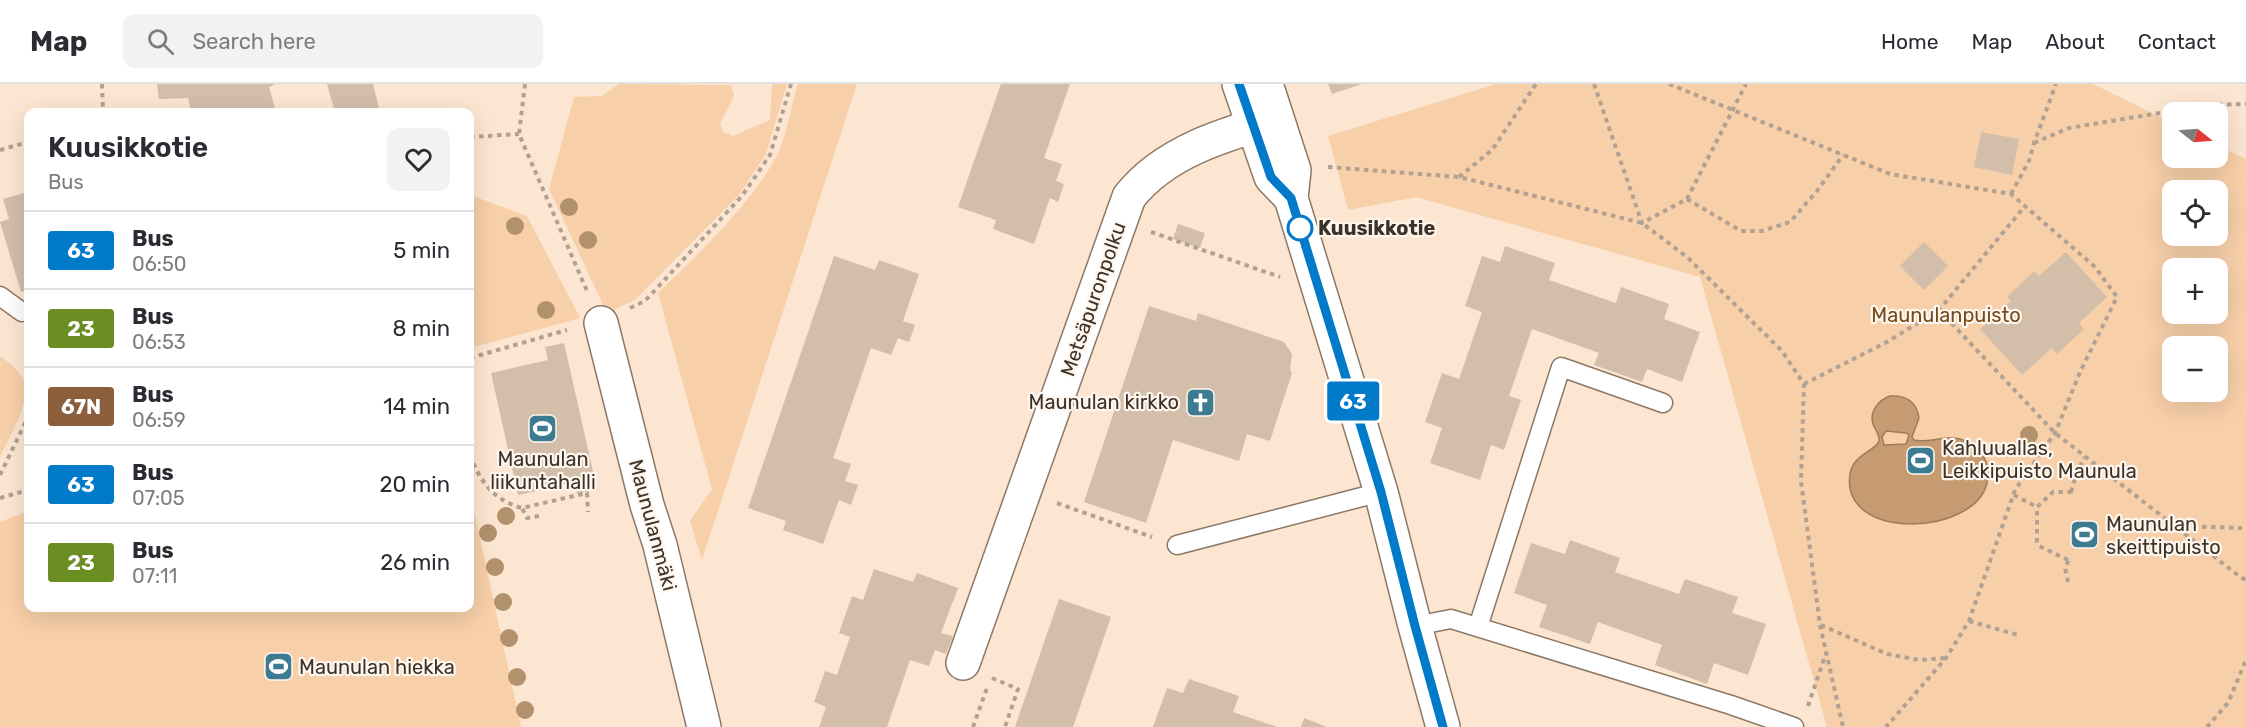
<!DOCTYPE html>
<html lang="en">
<head>
<meta charset="utf-8">
<style>
	body { margin:0; font-family:Rubik,sans-serif; background:#f2f2f3; color:#2b2b33; height:100vh; display:flex; flex-direction:column; font-size:22px; white-space:nowrap }
	* { box-sizing:border-box; margin:0 }
	p { font-size:20px; color:#7c7c81 }
	.icon { flex:none; width:33px; height:33px; fill:none; stroke:currentColor; stroke-width:2; stroke-linecap:round; stroke-linejoin:round }
	.map { position:relative; flex:1; overflow:hidden }
	.panel { position:absolute; left:24px; top:24px; width:450px; height:504px; display:flex; flex-direction:column; background:#fff; border-radius:12px; box-shadow:0 6px 24px #0002 }
	.panel>* { flex:none }
	.badge { padding:0 12px; border-radius:4px; font-size:21px; line-height:39px }
	.needle { width:39px; rotate:107deg }
	.buttons { position:absolute; left:2162px; top:18px; display:grid; gap:12px }
	.buttons a { display:grid; place-items:center; width:66px; height:66px; border-radius:12px; background:#fff; box-shadow:0 6px 24px #0002; font-size:30px }
	.map>.badge { position:absolute; translate:-50% -50%; box-shadow:0 0 0 3px #fff }
	.round { display:grid; place-items:center; flex:none; width:63px; height:63px; border-radius:12px; background:#f2f2f3 }
	.head { display:flex; align-items:center; justify-content:space-between; height:102px; padding:0 24px }
	h1 { font-size:28px; font-weight:600; line-height:45px }
	ul { padding:0; list-style:none }
	li { display:flex; align-items:center; gap:18px; height:78px; padding:0 24px; border-top:2px solid #e1e1e2 }
	li div { flex:1 }
	li b { display:block; font-size:22px }
	li em { font-style:normal }
	li .badge { min-width:66px; font-weight:700; text-align:center }
	header { display:flex; align-items:center; gap:36px; box-sizing:border-box; height:84px; padding:0 30px; background:#fff; border-bottom:2px solid #e1e1e2 }
	header strong { font-size:28px }
	nav { display:flex; gap:33px; margin-inline-start:auto; font-size:21px }
	.search { width:420px; height:54px; background:#f2f2f3; display:flex; align-items:center; gap:15px; box-sizing:border-box; padding:0 21px; border-radius:12px; color:#7c7c81; font-size:22px }
	.map>svg:first-child { display:block }
</style>
</head>
<body>
<header>
<strong>Map</strong>
<div class="search"><svg class="icon" aria-label="search" viewBox="0 0 24 24"><circle cx="10" cy="10" r="6"/><path d="M15 15l6 6"/></svg>Search here</div>
<nav><a>Home</a><a>Map</a><a>About</a><a>Contact</a></nav>
</header>
<div class="map">
<svg width="2246" height="643" viewBox="0 0 2246 643">
	<rect width="100%" height="100%" fill="#fce6d1"/>
	<g fill="#f7cfa9" fill-rule="evenodd">
		<path d="M 619,0 L 731,1 L 734,12 L 720,39 L 723,48 L 733,52 L 770,36 L 772,0 L 787,0 L 766,70 L 739,111 L 635,216 L 607,229 L 549,105 L 574,13 L 602,12 Z"/>
		<path d="M 798,0 L 857,0 L 702,476 L 690,437 L 712,405 L 658,209 C 700,168 746,126 775,75 C 785,59 792,19 798,0 Z"/>
		<path d="M 1496,0 L 2093,0 L 2172,39 L 2172,74 L 2217,74 L 2217,61 L 2246,75 L 2246,643 L 1827,643 L 1700,193 L 1416,113 L 1348,126 L 1328,52 ZM 2172,106 L 2217,106 L 2217,152 L 2172,152 ZM 2172,184 L 2217,184 L 2217,230 L 2172,230 ZM 2172,262 L 2217,262 L 2217,308 L 2172,308 Z"/>
		<path d="M 470,111 L 527,132 L 580,234 L 470,264 Z"/>
		<path d="M 0,272 C 8,278 18,285 23,295 C 33,315 9,354 0,373 Z"/>
		<path d="M 470,408 L 521,643 L 0,643 L 0,438 L 28,427 L 28,524 L 470,524 Z"/>
	</g>
	<path fill="#c69b72" stroke="#9c7c5c" stroke-width="1.5" fill-rule="evenodd" d="M 1890,312 C 1906,311 1917,318 1919,334 L 1912,353 L 1914,356 C 1925,359 1938,354 1950,354 C 1974,354 1993,374 1987,399 C 1975,452 1840,458 1850,390 C 1853,370 1876,367 1879,357 C 1880,351 1875,345 1873,340 C 1869,327 1879,316 1890,312 ZM 1886,347 L 1906,349 L 1909,351 L 1906,360 L 1884,361 L 1882,353 Z"/>
	<g fill="#d3beaa">
		<path d="M 157,0 L 276,0 L 269,3 L 276,28 L 191,28 L 188,14 L 159,15 Z"/>
		<path d="M 327,0 L 373,0 L 380,28 L 335,28 Z"/>
		<path d="M 1001,0 L 1070,0 L 1044,74 L 1062,80 L 1056,97 L 1064,100 L 1058,118 L 1050,114 L 1034,160 L 993,145 L 996,136 L 958,123 Z"/>
		<path d="M 1328,0 L 1362,0 L 1332,10 Z"/>
		<path d="M 1981,48 L 2019,55 L 2012,91 L 1974,83 Z"/>
		<path d="M 28,108 L 28,206 L 21,208 L 0,138 L 9,135 L 3,115 Z"/>
		<path d="M 1178,140 L 1205,149 L 1200,164 L 1173,155 Z"/>
		<path d="M 1924,158 L 1948,182 L 1924,206 L 1900,182 Z"/>
		<path d="M 1505,162 L 1555,179 L 1549,196 L 1616,219 L 1621,203 L 1669,220 L 1664,235 L 1700,248 L 1682,298 L 1647,285 L 1642,298 L 1594,281 L 1599,269 L 1532,245 L 1509,312 L 1521,316 L 1504,366 L 1491,361 L 1480,396 L 1430,379 L 1442,344 L 1425,338 L 1442,289 L 1459,295 L 1482,228 L 1465,222 L 1482,172 L 1500,178 Z"/>
		<path d="M 2066,168 L 2107,213 L 2079,239 L 2084,245 L 2057,270 L 2052,264 L 2022,291 L 1980,245 L 2011,217 L 2007,213 L 2034,187 L 2039,192 Z"/>
		<path d="M 834,172 L 875,186 L 879,176 L 919,190 L 903,237 L 915,241 L 909,258 L 898,254 L 891,271 L 871,264 L 833,374 L 851,380 L 845,397 L 858,401 L 851,421 L 839,416 L 823,460 L 783,446 L 786,437 L 748,424 Z"/>
		<path d="M 1149,222 L 1196,237 L 1198,229 L 1284,258 L 1292,270 L 1290,286 L 1292,289 L 1270,357 L 1247,350 L 1239,377 L 1173,356 L 1146,439 L 1084,418 Z"/>
		<path d="M 564,259 L 597,405 L 577,410 L 575,399 L 518,411 L 491,289 L 548,276 L 545,263 Z"/>
		<path d="M 1570,456 L 1620,474 L 1615,488 L 1679,510 L 1685,495 L 1738,513 L 1732,529 L 1766,540 L 1748,591 L 1714,579 L 1707,600 L 1655,581 L 1662,561 L 1598,538 L 1590,560 L 1539,543 L 1547,521 L 1514,509 L 1531,459 L 1565,470 Z"/>
		<path d="M 874,485 L 913,498 L 917,489 L 958,504 L 941,549 L 953,552 L 946,570 L 935,566 L 929,582 L 910,576 L 887,643 L 819,643 L 826,623 L 814,618 L 825,587 L 837,591 L 850,553 L 839,549 L 852,512 L 863,516 Z"/>
		<path d="M 1059,515 L 1111,533 L 1073,643 L 1015,643 Z"/>
		<path d="M 1189,595 L 1239,612 L 1233,628 L 1277,643 L 1153,643 L 1167,604 L 1183,609 Z"/>
		<path d="M 1304,634 L 1327,643 L 1301,643 Z"/>
	</g>
	<g fill="none" stroke-linecap="round" stroke-linejoin="round">
		<defs>
			<g id="service">
				<path d="M 0,212 L 22,228"/>
				<path d="M 1177,461 L 1381,408"/>
				<path d="M 1415,542 L 1451,535 L 1731,621 L 1794,643"/>
				<path d="M 1478,543 L 1561,283 L 1663,319"/>
			</g>
			<g id="minor">
				<path d="M 601,239 L 647,421 L 660,461 L 704,643"/>
				<path d="M 963,579 L 1129,113 C 1164,68 1225,50 1277,35"/>
			</g>
			<g id="tertiary">
				<path d="M 1239,0 L 1271,93 L 1291,114"/>
				<path d="M 1266,0 L 1294,86 L 1291,114 L 1381,408 L 1415,542 L 1443,643"/>
			</g>
		</defs>
		<use href="#service" stroke="#8c7866" stroke-width="21"/>
		<use href="#minor" stroke="#8c7866" stroke-width="36"/>
		<use href="#tertiary" stroke="#8c7866" stroke-width="36"/>
		<g stroke="#b2a191" stroke-width="4" stroke-dasharray="4.5 4.5" stroke-linecap="butt">
			<path d="M 102,0 L 103,28"/>
			<path d="M 525,0 L 519,50 L 587,207"/>
			<path d="M 1594,0 L 1642,139 L 1687,115 L 1746,0"/>
			<path d="M 1669,0 L 1890,90 L 2011,110 L 2095,183 L 2117,213 L 2081,286 L 2055,349 L 2015,406 L 1969,537 L 1946,574 L 1886,643"/>
			<path d="M 470,53 L 519,50"/>
			<path d="M 2034,59 L 2069,44 L 2208,21 L 2246,20"/>
			<path d="M 0,66 L 28,58"/>
			<path d="M 1328,83 L 1459,93 L 1642,139 L 1687,173 L 1782,267 L 1804,300 L 1801,397 L 1820,541 L 1843,643"/>
			<path d="M 1459,93 L 1492,66 L 1536,0"/>
			<path d="M 2011,110 L 2029,77 L 2034,59 L 2056,0"/>
			<path d="M 1687,115 L 1741,147 L 1762,147 L 1790,138 L 1817,107 L 1843,71"/>
			<path d="M 1151,148 L 1280,193"/>
			<path d="M 630,224 L 645,217 L 742,112 L 770,71 L 791,0"/>
			<path d="M 1939,226 L 2055,349 L 2239,492 L 2246,496"/>
			<path d="M 470,274 L 567,246"/>
			<path d="M 1804,300 L 1887,258 L 1939,226 L 2025,122"/>
			<path d="M 470,371 C 480,397 493,416 522,424"/>
			<path d="M 0,391 L 28,333"/>
			<path d="M 470,392 L 476,388"/>
			<path d="M 2071,408 L 2077,387 L 2085,373"/>
			<path d="M 2014,411 L 2037,423"/>
			<path d="M 0,414 L 28,406"/>
			<path d="M 1057,419 L 1152,453"/>
			<path d="M 539,432 L 527,434 L 522,424 L 587,409 L 588,428"/>
			<path d="M 2175,442 L 2242,444"/>
			<path d="M 2068,476 L 2039,462 L 2037,457 L 2037,423 L 2053,408 L 2071,408 L 2071,413"/>
			<path d="M 2068,498 L 2065,484 L 2069,475"/>
			<path d="M 1969,537 L 2018,551"/>
			<path d="M 1821,541 L 1887,570 L 1919,576 L 1946,574"/>
			<path d="M 992,594 L 1018,605 L 1005,643"/>
			<path d="M 1808,622 L 1826,569"/>
			<path d="M 973,643 L 987,604"/>
			<path d="M 2207,643 L 2228,619 L 2246,576"/>
		</g>
		<use href="#service" stroke="#fff" stroke-width="18"/>
		<use href="#minor" stroke="#fff" stroke-width="33"/>
		<use href="#tertiary" stroke="#fff" stroke-width="33"/>
	</g>
	<g fill="#b2916d">
		<circle cx="569" cy="123" r="9"/>
		<circle cx="515" cy="142" r="9"/>
		<circle cx="588" cy="156" r="9"/>
		<circle cx="546" cy="226" r="9"/>
		<circle cx="2029" cy="351" r="9"/>
		<circle cx="506" cy="432" r="9"/>
		<circle cx="488" cy="449" r="9"/>
		<circle cx="495" cy="483" r="9"/>
		<circle cx="503" cy="518" r="9"/>
		<circle cx="509" cy="554" r="9"/>
		<circle cx="517" cy="593" r="9"/>
		<circle cx="525" cy="626" r="9"/>
	</g>
	<g fill="none" stroke-linecap="round" stroke-linejoin="round">
		<defs>
			<path id="line" d="M 1239,0 L 1271,93 L 1291,114 L 1381,408 L 1415,542 L 1443,643"/>
		</defs>
		<use href="#line" stroke="#fff" stroke-width="14"/>
		<use href="#line" stroke="#007ac9" stroke-width="9"/>
	</g>
	<defs>
		<symbol id="church-square" viewBox="-11 -11 22 22"><rect x="-9" y="-9" width="18" height="18" rx="4" fill="#3d7b91" stroke="#fff6ee"/><path d="M-1.2-6h2.4v3.5h3.3v2.4h-3.3V6h-2.4V-.1h-3.3v-2.4h3.3Z" fill="#fff"/></symbol>
		<symbol id="stadium-square" viewBox="-11 -11 22 22"><rect x="-9" y="-9" width="18" height="18" rx="4" fill="#3d7b91" stroke="#fff6ee"/><path d="M0-5a6.5 5 0 1 0 0 10a6.5 5 0 1 0 0-10ZM-3.5-1.8h7v3.6h-7Z" fill="#fff"/></symbol>
	</defs>
	<g fill-rule="evenodd">
		<use href="#church-square" x="1184" y="302" width="33" height="33"/>
		<use href="#stadium-square" x="526" y="328" width="33" height="33"/>
		<use href="#stadium-square" x="1904" y="360" width="33" height="33"/>
		<use href="#stadium-square" x="2068" y="434" width="33" height="33"/>
		<use href="#stadium-square" x="262" y="566" width="33" height="33"/>
	</g>
	<circle fill="#fff" stroke="#007ac9" stroke-width="3" cx="1300" cy="144" r="12"/>
	<g text-anchor="middle" dominant-baseline="central" stroke-width="4.5" stroke-linejoin="round" paint-order="stroke">
		<g font-size="20" font-weight="bold" fill="#3b322a" stroke="#fff6ee" text-anchor="start">
			<text x="1318" y="144">Kuusikkotie</text>
		</g>
		<g font-size="20" fill="#3b322a" stroke="#fff6ee">
			<text transform="translate(1093 215) rotate(-71)">Metsäpuronpolku</text>
			<text transform="translate(653 441) rotate(75)">Maunulanmäki</text>
		</g>
		<g font-size="20" fill="#754b1b" stroke="#fff6ee">
			<text x="1946" y="231">Maunulanpuisto</text>
		</g>
		<g font-size="20" fill="#3b322a" stroke="#fff6ee" text-anchor="start">
			<text x="1179" y="318" text-anchor="end">Maunulan kirkko</text>
			<text x="1942" y="364">Kahluuallas,<tspan x="1942" dy="23">Leikkipuisto Maunula</tspan></text>
			<text x="543" y="375" text-anchor="middle">Maunulan<tspan x="543" dy="23">liikuntahalli</tspan></text>
			<text x="2106" y="440">Maunulan<tspan x="2106" dy="23">skeittipuisto</tspan></text>
			<text x="299" y="583">Maunulan hiekka</text>
		</g>
	</g>
</svg>
<div class="buttons">
<a><svg class="needle" viewBox="-14 -14 28 28"><path d="M0-13l5 13h-10z" fill="#e53935"/><path d="M0 13l5-13h-10z" fill="#7c7c81"/></svg></a>
<a><svg class="icon" aria-label="locate" viewBox="0 0 24 24"><circle cx="12" cy="12" r="6"/><path d="M12 2v4M12 18v4M2 12h4M18 12h4"/></svg></a>
<a>+</a>
<a>−</a>
</div>
<b class="badge" style="left:1353px;top:317px;background:#007ac9;color:#fff">63</b>
<section class="panel">
<div class="head"><div><h1>Kuusikkotie</h1><p>Bus</p></div><a class="round"><svg class="icon" aria-label="heart" viewBox="0 0 24 24"><path d="M12 20l-8-8c-3-5 5-10 8-4 3-6 11-1 8 4z"/></svg></a></div>
<ul>
<li><span class="badge" style="background:#007ac9;color:#fff">63</span><div><b>Bus</b><p>06:50</p></div><em>5 min</em></li>
<li><span class="badge" style="background:#6b8e23;color:#fff">23</span><div><b>Bus</b><p>06:53</p></div><em>8 min</em></li>
<li><span class="badge" style="background:#8b5e3c;color:#fff">67N</span><div><b>Bus</b><p>06:59</p></div><em>14 min</em></li>
<li><span class="badge" style="background:#007ac9;color:#fff">63</span><div><b>Bus</b><p>07:05</p></div><em>20 min</em></li>
<li><span class="badge" style="background:#6b8e23;color:#fff">23</span><div><b>Bus</b><p>07:11</p></div><em>26 min</em></li>
</ul>
</section>
</div>
</body>
</html>
